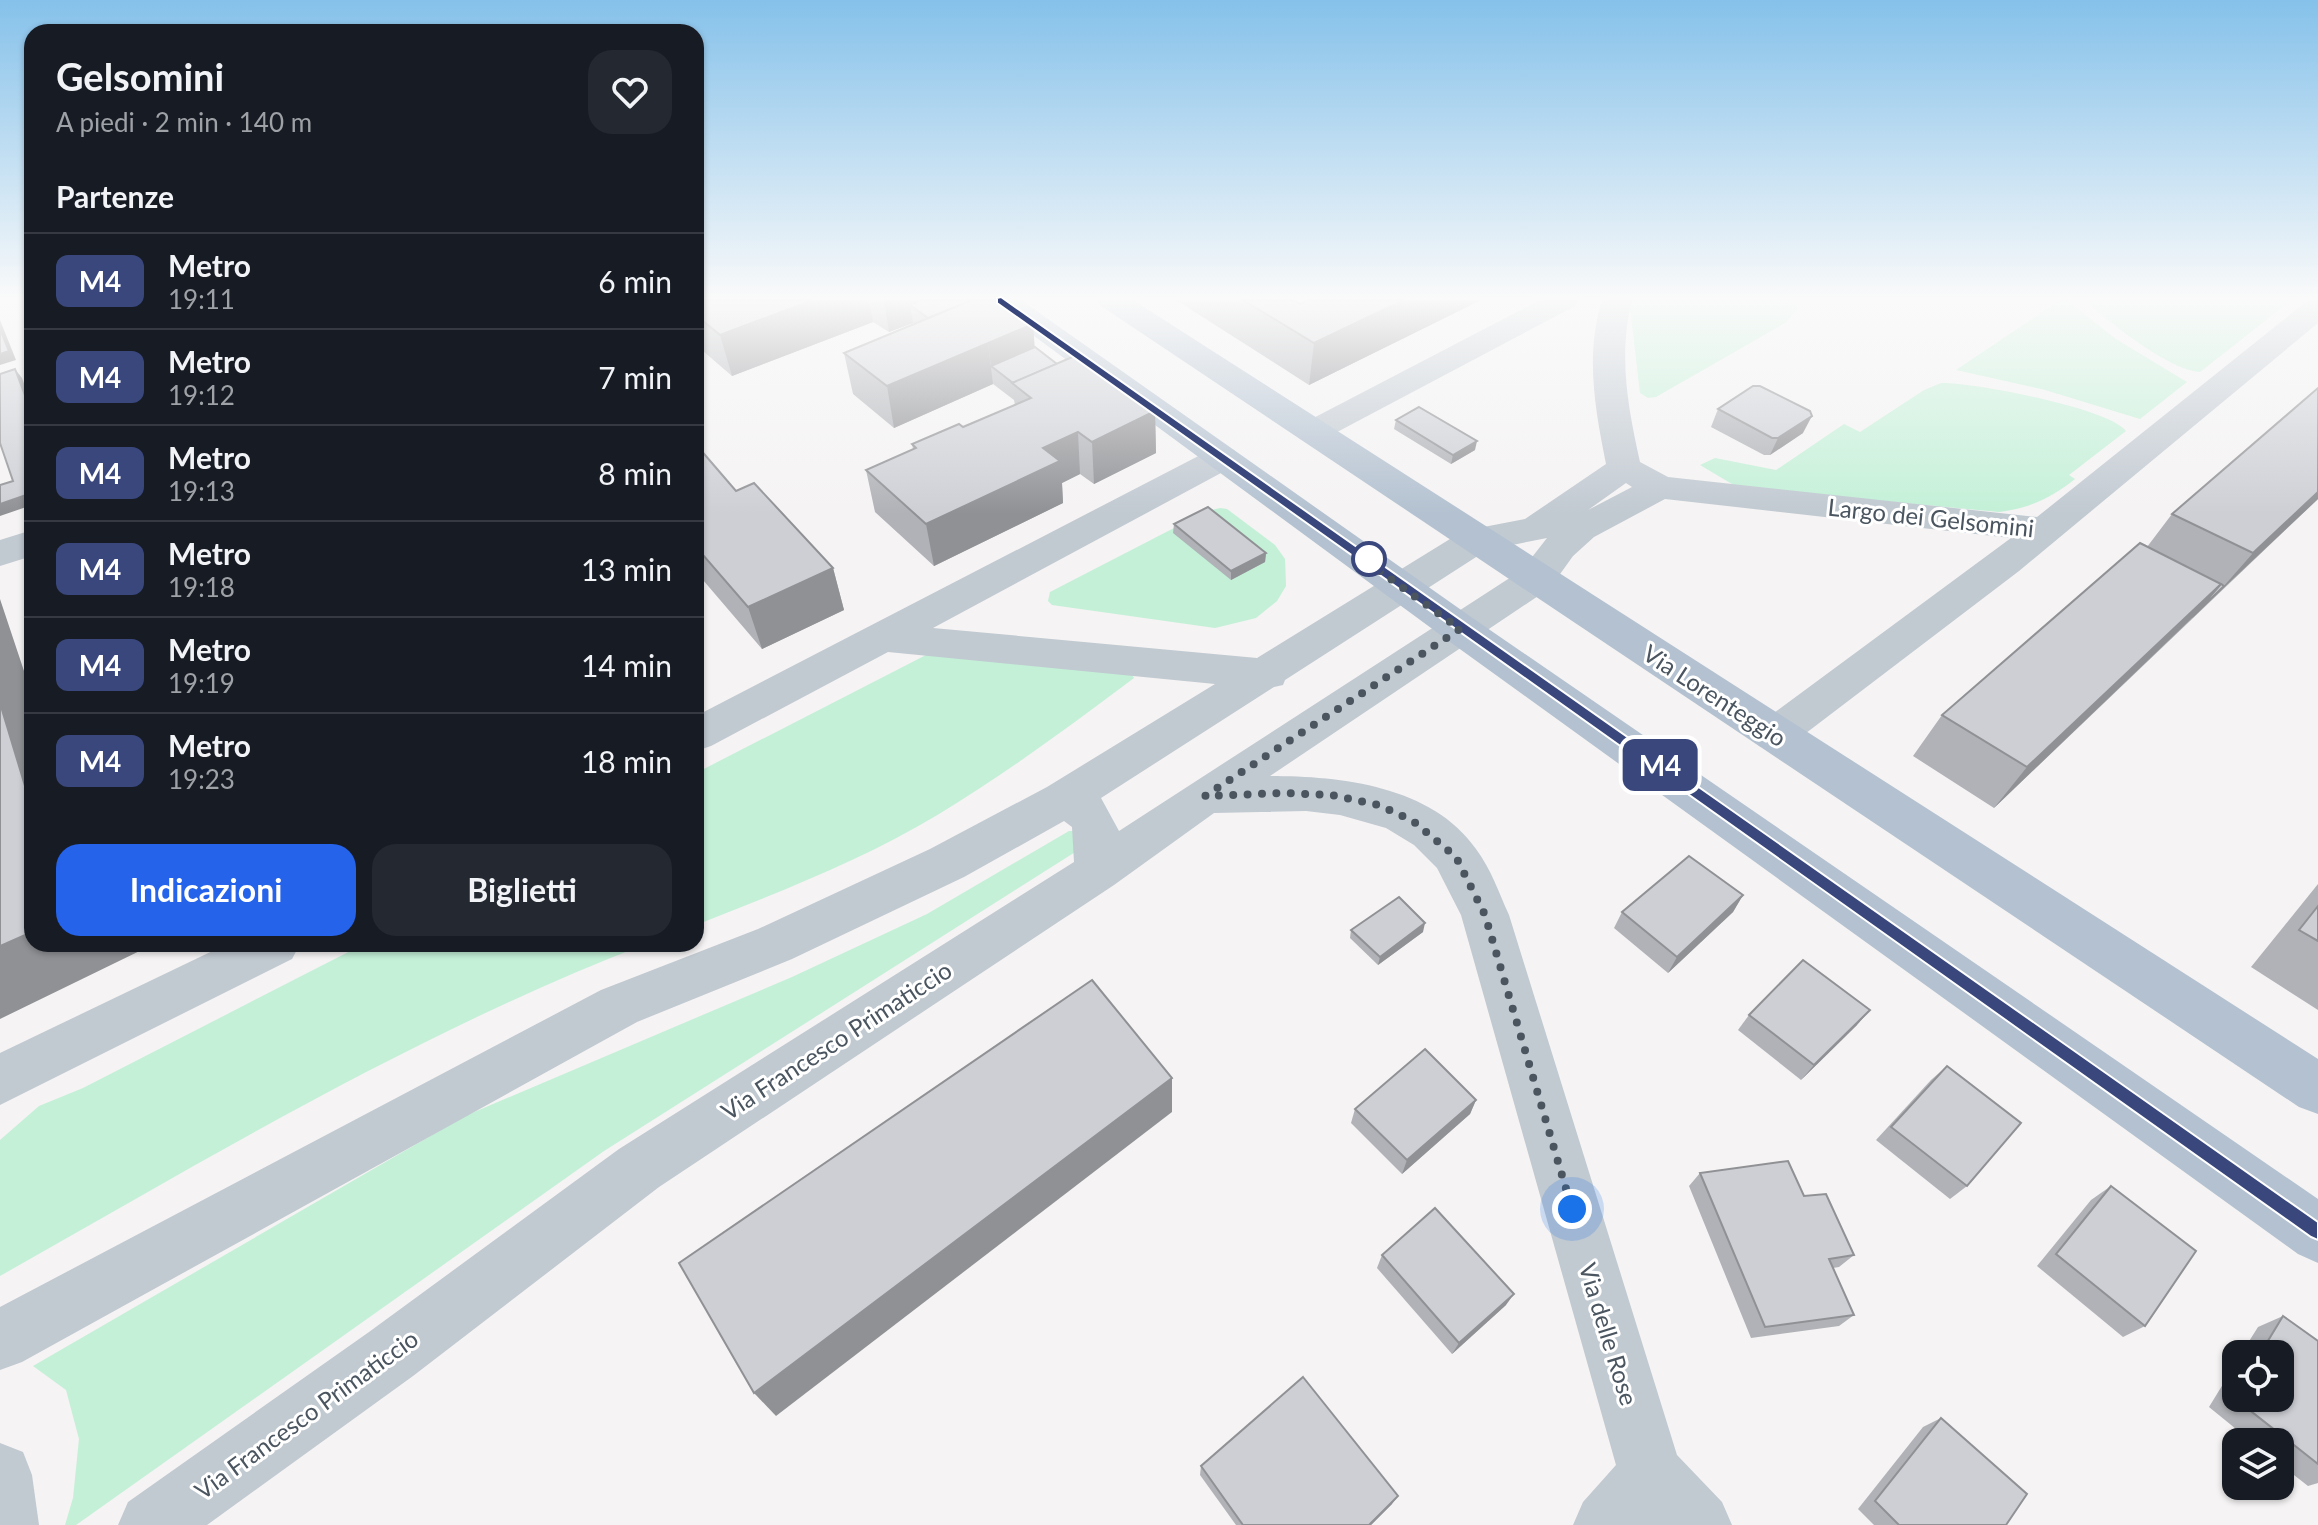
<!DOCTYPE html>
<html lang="it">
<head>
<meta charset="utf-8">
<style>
	body { margin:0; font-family:Lato,sans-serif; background:#242831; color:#f1f3f6; height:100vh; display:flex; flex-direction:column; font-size:30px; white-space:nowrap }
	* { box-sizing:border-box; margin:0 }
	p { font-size:26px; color:#9ea1a6 }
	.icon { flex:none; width:44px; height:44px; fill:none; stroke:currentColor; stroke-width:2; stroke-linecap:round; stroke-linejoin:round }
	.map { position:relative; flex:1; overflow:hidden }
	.side { position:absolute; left:24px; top:24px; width:680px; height:928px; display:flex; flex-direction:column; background:#171b24; border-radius:24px; box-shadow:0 2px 6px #0004 }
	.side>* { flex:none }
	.badge { padding:0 16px; border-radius:12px; font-size:28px; line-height:52px }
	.buttons { position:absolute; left:2222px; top:1340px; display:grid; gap:16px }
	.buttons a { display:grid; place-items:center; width:72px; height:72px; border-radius:16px; background:#171b24; box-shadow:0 2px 6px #0004; font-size:40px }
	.you { position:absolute; width:40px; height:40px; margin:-20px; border:6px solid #fff; border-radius:50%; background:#1a73e8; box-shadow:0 0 0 12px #1a73e833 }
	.map>.badge { position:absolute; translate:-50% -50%; box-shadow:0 0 0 4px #fff }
	h2 { padding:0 32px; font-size:30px; line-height:72px }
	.round { display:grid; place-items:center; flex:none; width:84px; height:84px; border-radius:24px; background:#242831 }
	.overview { display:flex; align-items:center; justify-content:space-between; height:136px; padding:0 32px }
	h1 { font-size:38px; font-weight:700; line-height:60px }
	.primary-button { display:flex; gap:16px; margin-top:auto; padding:16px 32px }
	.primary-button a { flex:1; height:92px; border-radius:24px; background:#2563eb; color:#fff; font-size:32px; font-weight:700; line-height:92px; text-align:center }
	.primary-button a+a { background:#242831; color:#f1f3f6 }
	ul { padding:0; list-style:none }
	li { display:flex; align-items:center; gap:24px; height:96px; padding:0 32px; border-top:2px solid #363941 }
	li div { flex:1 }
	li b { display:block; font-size:30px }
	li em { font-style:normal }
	li .badge { min-width:88px; font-weight:700; text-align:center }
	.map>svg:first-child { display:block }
</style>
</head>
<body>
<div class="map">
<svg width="2318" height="1525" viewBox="0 0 2318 1525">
	<rect width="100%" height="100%" fill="#f5f3f3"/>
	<g fill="#c3f0d7">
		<path d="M 1629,300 L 1796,300 L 1798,308 L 1787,322 L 1656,397 L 1648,398 L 1640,393 Z"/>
		<path d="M 2060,300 L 2067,300 L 2116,339 L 2187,382 L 2140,419 L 2045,390 L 1956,370 Z"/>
		<path d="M 2084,300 L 2286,300 L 2288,303 L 2200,372 C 2170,371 2107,321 2084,300 Z"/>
		<path d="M 1941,383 C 1972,382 2109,408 2126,431 L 2069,475 L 2075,479 C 2051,498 2030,508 1999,512 L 1737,487 L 1700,465 L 1715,458 L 1776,470 L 1844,424 L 1860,432 L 1924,390 Z"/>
		<path d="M 1220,508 L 1227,509 L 1275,545 L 1285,559 L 1286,586 L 1277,601 L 1256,618 L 1215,628 L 1052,605 L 1048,601 L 1050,592 L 1207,511 Z"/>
		<path d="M 926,655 L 1128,669 L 1134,678 C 1071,725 1007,773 939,814 C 863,860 779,892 696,925 L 696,773 Z"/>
		<path d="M 1069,831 L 1085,831 L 1080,849 L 604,1151 L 76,1525 L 65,1525 L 73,1498 L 79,1439 L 66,1390 L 33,1366 L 465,1116 L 792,977 L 927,914 Z"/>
		<path d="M 364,944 L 646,944 C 420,1031 210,1157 0,1276 L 0,1140 L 39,1106 L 83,1088 Z"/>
	</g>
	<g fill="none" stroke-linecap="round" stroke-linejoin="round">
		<g fill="#c1c9d1" fill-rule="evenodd">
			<path d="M 1540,300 L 1579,300 L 1575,306 L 1324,439 L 1312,442 L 1300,439 L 1295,432 L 1300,425 Z"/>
			<path d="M 1602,300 L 1632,300 C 1618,355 1628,408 1640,462 L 1668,477 L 2037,517 L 2307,301 L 2318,300 L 2318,323 L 2019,571 L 1789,746 L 1774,751 L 1759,746 L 1752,735 L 1759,724 L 2011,538 L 1665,499 L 1594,537 L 1573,556 L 1550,588 L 1270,776 C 1341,776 1432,786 1476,849 C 1491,869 1499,893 1509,915 L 1677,1455 L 1722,1502 L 1732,1525 L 1573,1525 L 1583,1502 L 1616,1465 L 1461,915 L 1437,868 L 1414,845 L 1386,828 L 1340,815 L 1306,811 L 1214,813 L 1114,885 L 659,1187 L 413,1376 L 207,1525 L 118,1525 L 128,1502 L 369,1332 L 619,1149 L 1074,862 L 1072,827 L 1064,821 L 964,877 L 792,959 L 637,1022 L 22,1362 L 0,1370 L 0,1307 L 601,990 L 758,929 L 930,849 L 1047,787 L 1215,684 L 888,652 L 711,746 L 696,751 L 696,716 L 1210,450 L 1222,447 L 1234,450 L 1240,458 L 1234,466 L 933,628 L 1257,658 L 1463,531 L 1525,519 L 1606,464 C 1595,409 1585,355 1602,300 ZM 1626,483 L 1632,487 L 1588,510 ZM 1547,538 L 1522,570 L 1119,831 L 1101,798 L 1274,687 L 1283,685 L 1285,680 L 1487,550 Z"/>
			<path d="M 32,530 L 32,556 L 0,566 L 0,540 Z"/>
			<path d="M 227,944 L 300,944 L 292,959 L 0,1105 L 0,1053 Z"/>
			<path d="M 0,1443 L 23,1452 L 32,1475 L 39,1525 L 0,1525 Z"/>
		</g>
		<g fill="#b3c1d0" fill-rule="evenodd">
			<path d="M 985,300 L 1021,300 L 1474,619 L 2318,1199 L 2318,1263 L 2298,1254 L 1446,639 Z"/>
			<path d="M 1097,300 L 1133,300 L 2318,1059 L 2318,1114 L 2299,1107 L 1101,306 Z"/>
		</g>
	</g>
	<g fill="#b0b2b7">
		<path d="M 696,300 L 1000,300 L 1035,347 L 1057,364 L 1155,411 L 1156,453 L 1094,484 L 1080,474 L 1062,483 L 1063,503 L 934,566 L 875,512 L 866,470 L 913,449 L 912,444 L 963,427 L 1015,405 L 1014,400 L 993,384 L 894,428 L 853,394 L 844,353 L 914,324 L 913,323 L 889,332 L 873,322 L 732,376 L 696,345 Z"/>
		<path d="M 1176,300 L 1293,300 L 1300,304 L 1481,300 L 1309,385 Z"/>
		<path d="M 2318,388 L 2318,499 L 1994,808 L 1913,756 L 1942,715 L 2147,547 L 2172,514 Z"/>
		<path d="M 1718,409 L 1803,433 L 1770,455 L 1764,455 L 1711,427 Z"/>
		<path d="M 1396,420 L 1475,450 L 1451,464 L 1394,429 Z"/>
		<path d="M 696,450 L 736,491 L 833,568 L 844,610 L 762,649 L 703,580 L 696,562 Z"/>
		<path d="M 1174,524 L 1266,553 L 1265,562 L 1231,580 L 1173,533 Z"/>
		<path d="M 2318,884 L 2318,1010 L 2251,967 Z"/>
		<path d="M 1743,895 L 1733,912 L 1668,973 L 1614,928 L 1622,912 Z"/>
		<path d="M 1351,930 L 1423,932 L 1378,965 L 1350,938 Z"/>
		<path d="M 1749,1015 L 1857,1025 L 1801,1080 L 1738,1030 Z"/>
		<path d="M 1947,1066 L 1967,1186 L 1950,1199 L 1876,1140 L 1931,1080 Z"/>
		<path d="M 1476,1100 L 1470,1114 L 1402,1174 L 1351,1123 L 1355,1109 Z"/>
		<path d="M 1700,1173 L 1804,1196 L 1854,1255 L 1839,1267 L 1833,1268 L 1854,1315 L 1839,1326 L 1751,1338 L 1689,1186 Z"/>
		<path d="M 2111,1186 L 2145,1326 L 2123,1337 L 2037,1266 L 2091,1200 Z"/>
		<path d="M 1382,1255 L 1506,1305 L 1452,1354 L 1377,1268 Z"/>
		<path d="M 2283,1316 L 2318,1341 L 2318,1483 L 2308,1486 L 2280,1464 L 2280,1442 L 2252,1442 L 2209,1407 L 2236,1363 L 2236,1398 L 2280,1354 L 2241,1354 L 2258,1327 Z"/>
		<path d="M 1941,1418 L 2006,1525 L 1874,1525 L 1858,1509 L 1923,1427 Z"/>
		<path d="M 1201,1466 L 1392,1504 L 1371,1525 L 1236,1525 L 1200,1475 Z"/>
	</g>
	<g fill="#909195">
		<path d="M 813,300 L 869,300 L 873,322 L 732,376 L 720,335 Z"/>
		<path d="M 884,300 L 955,300 L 910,305 L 913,323 L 889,332 Z"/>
		<path d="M 1404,300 L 1481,300 L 1309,385 L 1314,343 Z"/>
		<path d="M 0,320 L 16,360 L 0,365 Z"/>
		<path d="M 1033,324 L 1036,365 L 991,366 L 988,343 Z"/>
		<path d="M 988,343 L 993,384 L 894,428 L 887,386 Z"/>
		<path d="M 15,369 L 22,378 L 32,405 L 32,414 Z"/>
		<path d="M 1155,411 L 1156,453 L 1094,484 L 1092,442 Z"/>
		<path d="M 1812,416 L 1803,433 L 1770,455 L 1778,438 Z"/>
		<path d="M 1078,432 L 1080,474 L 1062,483 L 1063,503 L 934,566 L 926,524 L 1043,448 Z"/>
		<path d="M 1477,441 L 1475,450 L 1451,464 L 1453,455 Z"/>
		<path d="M 2318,492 L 2318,499 L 2216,595 L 2253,553 Z"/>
		<path d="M 32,493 L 32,505 L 0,516 L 0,504 Z"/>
		<path d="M 1266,553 L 1265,562 L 1231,580 L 1231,571 Z"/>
		<path d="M 833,568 L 844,610 L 762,649 L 748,607 Z"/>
		<path d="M 2221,584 L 2224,586 L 2216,595 L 1994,808 L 2027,767 Z"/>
		<path d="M 0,599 L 32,695 L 32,809 L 0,703 Z"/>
		<path d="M 1743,895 L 1733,912 L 1668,973 L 1677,957 Z"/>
		<path d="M 1425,923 L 1423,932 L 1378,965 L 1380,957 Z"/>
		<path d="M 32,932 L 32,944 L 154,944 L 0,1019 L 0,946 Z"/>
		<path d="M 1870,1010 L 1857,1025 L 1801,1080 L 1814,1065 Z"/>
		<path d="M 1172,1078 L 1172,1112 L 776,1416 L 754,1393 Z"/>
		<path d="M 1476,1100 L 1470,1114 L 1402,1174 L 1407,1160 Z"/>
		<path d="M 1514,1294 L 1506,1305 L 1452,1354 L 1459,1343 Z"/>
		<path d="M 1398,1496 L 1392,1504 L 1371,1525 L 1369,1525 Z"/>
	</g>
	<g fill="#cdcfd5" stroke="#909195" stroke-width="2">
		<path d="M 696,300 L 813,300 L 720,335 L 696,315 Z"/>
		<path d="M 922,300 L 970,300 L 971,301 L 928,318 L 910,305 Z"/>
		<path d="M 972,300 L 1000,300 L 1033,324 L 887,386 L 844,353 Z"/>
		<path d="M 1243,300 L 1293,300 L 1300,304 L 1309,300 L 1404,300 L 1314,343 Z"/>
		<path d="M 0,329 L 9,351 L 0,354 Z"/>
		<path d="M 1035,347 L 1057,364 L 1013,383 L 991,366 Z"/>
		<path d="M 1077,355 L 1155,411 L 1092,442 L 1078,432 L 1043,448 L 1060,461 L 926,524 L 866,470 L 916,448 L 912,444 L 959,424 L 963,427 L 1031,398 L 1012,383 Z"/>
		<path d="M 15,369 L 32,414 L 32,493 L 0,504 L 0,485 L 13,481 L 0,443 L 0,374 Z"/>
		<path d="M 1753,386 L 1760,386 L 1810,411 L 1812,416 L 1778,438 L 1772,438 L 1718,409 Z"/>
		<path d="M 2318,388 L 2318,492 L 2253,553 L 2172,514 Z"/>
		<path d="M 1419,407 L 1477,441 L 1453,455 L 1396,420 Z"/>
		<path d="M 699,448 L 736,491 L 754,483 L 833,568 L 748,607 L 696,547 L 696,450 Z"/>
		<path d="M 1208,507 L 1266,553 L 1231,571 L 1174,524 Z"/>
		<path d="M 2140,543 L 2221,584 L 2027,767 L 1942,715 Z"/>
		<path d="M 2221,584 L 2224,586 L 2192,617 Z"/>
		<path d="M 0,703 L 32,809 L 32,932 L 0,946 Z"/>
		<path d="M 1689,856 L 1743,895 L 1677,957 L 1622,912 Z"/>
		<path d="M 1399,897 L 1425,923 L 1380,957 L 1351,930 Z"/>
		<path d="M 2318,906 L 2318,941 L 2299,930 Z"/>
		<path d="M 1803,960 L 1870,1010 L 1814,1065 L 1749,1015 Z"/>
		<path d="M 1092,980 L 1172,1078 L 754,1393 L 679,1263 Z"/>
		<path d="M 1425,1049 L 1476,1100 L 1407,1160 L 1355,1109 Z"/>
		<path d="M 1947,1066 L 2021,1123 L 1967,1186 L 1891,1127 Z"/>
		<path d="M 1788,1161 L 1804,1196 L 1826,1194 L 1854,1255 L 1829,1259 L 1854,1315 L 1765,1327 L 1700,1173 Z"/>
		<path d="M 2111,1186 L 2196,1251 L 2145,1326 L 2056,1254 Z"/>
		<path d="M 1435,1208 L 1514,1294 L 1459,1343 L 1382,1255 Z"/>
		<path d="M 2283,1316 L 2318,1341 L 2318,1464 L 2233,1397 L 2236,1393 L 2236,1398 L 2280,1398 L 2280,1354 L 2260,1354 Z"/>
		<path d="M 1303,1377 L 1398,1496 L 1369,1525 L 1243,1525 L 1201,1466 Z"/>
		<path d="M 1941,1418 L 2027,1494 L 2006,1525 L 1899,1525 L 1875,1501 Z"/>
	</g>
	<linearGradient id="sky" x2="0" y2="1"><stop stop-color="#85c1ea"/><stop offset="0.58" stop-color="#fafafa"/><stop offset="1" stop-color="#fafafa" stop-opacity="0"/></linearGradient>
	<rect width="2318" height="514" fill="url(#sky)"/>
	<path fill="#39477d" stroke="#fff" stroke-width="2" d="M 1001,297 L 2318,1222 L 2318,1240 L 2311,1237 L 997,303 L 997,298 Z"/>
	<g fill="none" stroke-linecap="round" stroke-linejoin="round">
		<path stroke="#4a5560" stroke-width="8" stroke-dasharray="0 14.4" d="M 1369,559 L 1356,554 L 1460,629 L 1205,796 L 1284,793 L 1331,795 L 1379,805 L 1413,821 L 1456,857 L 1485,915 L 1572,1209"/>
	</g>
	<circle fill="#fff" stroke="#39477d" stroke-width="4" cx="1369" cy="559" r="16"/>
	<g text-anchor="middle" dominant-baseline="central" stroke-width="6" stroke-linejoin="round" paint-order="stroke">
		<g font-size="24" fill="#4a5560" stroke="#fff">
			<text transform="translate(1931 517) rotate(6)">Largo dei Gelsomini</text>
			<text transform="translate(1715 695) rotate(33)">Via Lorenteggio</text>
			<text transform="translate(836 1040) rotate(-33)">Via Francesco Primaticcio</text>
			<text transform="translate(1609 1334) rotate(73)">Via delle Rose</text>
			<text transform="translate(306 1414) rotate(-36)">Via Francesco Primaticcio</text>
		</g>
	</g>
</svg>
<div class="buttons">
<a><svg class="icon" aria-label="locate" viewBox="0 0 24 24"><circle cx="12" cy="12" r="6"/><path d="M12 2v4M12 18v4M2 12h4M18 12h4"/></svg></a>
<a><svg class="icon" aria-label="layers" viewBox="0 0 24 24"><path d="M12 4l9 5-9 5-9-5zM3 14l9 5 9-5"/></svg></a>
</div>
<div class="you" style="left:1572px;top:1209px"></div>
<b class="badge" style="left:1660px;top:765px;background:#39477d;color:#fff">M4</b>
<section class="side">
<div class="overview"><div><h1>Gelsomini</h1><p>A piedi · 2 min · 140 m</p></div><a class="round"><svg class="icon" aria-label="heart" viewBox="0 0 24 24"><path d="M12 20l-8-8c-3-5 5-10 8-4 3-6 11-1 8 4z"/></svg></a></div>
<h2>Partenze</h2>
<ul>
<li><span class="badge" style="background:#39477d;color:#fff">M4</span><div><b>Metro</b><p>19:11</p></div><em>6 min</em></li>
<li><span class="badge" style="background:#39477d;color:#fff">M4</span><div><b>Metro</b><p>19:12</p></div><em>7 min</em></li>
<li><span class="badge" style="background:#39477d;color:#fff">M4</span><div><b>Metro</b><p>19:13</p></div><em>8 min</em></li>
<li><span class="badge" style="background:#39477d;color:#fff">M4</span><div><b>Metro</b><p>19:18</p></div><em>13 min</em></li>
<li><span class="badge" style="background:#39477d;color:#fff">M4</span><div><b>Metro</b><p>19:19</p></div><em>14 min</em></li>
<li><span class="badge" style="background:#39477d;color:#fff">M4</span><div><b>Metro</b><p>19:23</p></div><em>18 min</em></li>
</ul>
<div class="primary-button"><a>Indicazioni</a><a>Biglietti</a></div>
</section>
</div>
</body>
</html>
